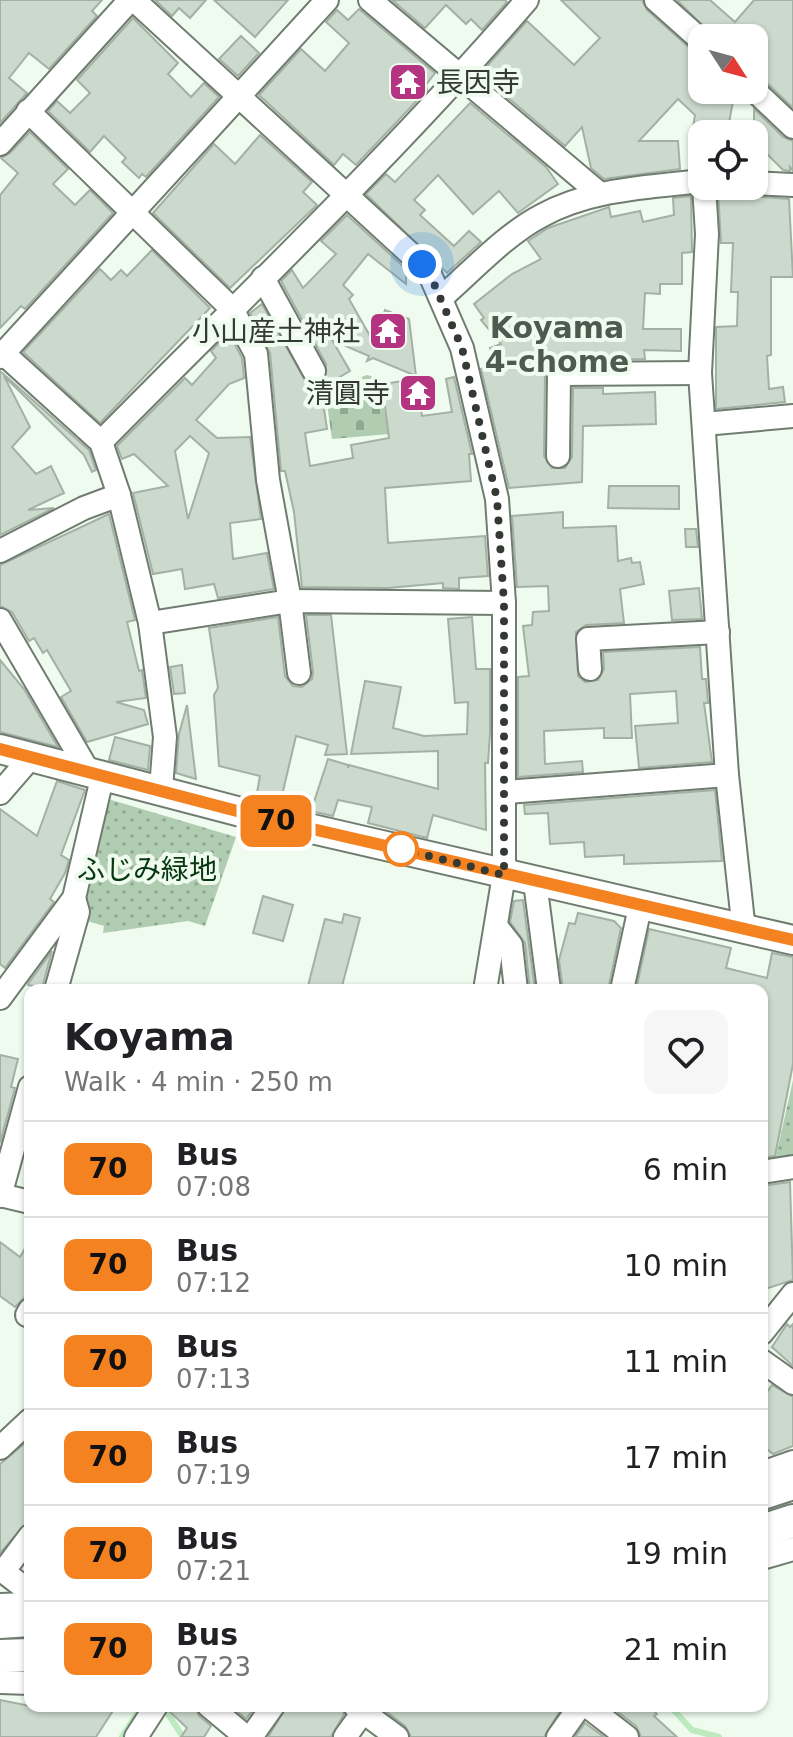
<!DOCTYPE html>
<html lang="en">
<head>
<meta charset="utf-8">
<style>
	body { margin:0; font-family:"DejaVu Sans","Noto Sans JP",sans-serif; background:#f6f6f6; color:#202124; height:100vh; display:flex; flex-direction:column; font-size:30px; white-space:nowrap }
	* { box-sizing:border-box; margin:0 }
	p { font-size:26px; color:#757577 }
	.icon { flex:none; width:44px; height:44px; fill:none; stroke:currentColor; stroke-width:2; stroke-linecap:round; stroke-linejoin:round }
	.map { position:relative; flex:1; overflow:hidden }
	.panel { position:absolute; left:24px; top:984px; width:744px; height:728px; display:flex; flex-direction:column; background:#fff; border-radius:16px; box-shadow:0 2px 6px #0004 }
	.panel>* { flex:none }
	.badge { padding:0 16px; border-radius:12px; font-size:28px; line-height:52px }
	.needle { width:52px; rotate:126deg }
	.fabs { position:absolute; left:688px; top:24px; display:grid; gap:16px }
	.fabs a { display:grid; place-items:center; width:80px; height:80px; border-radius:16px; background:#fff; box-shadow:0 2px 6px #0004; font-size:40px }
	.you { position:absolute; width:40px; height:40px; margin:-20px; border:6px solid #fff; border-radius:50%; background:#1a73e8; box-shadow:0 0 0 12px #1a73e833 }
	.map>.badge { position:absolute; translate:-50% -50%; box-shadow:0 0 0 4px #fff }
	.round { display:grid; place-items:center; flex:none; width:84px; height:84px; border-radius:16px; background:#f6f6f6 }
	.headline { display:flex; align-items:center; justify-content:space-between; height:136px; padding:0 40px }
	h1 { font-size:38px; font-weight:700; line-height:60px }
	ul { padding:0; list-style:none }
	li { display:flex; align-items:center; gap:24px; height:96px; padding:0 40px; border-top:2px solid #e0e0e0 }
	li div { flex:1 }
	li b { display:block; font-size:30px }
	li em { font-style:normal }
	li .badge { min-width:88px; font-weight:700; text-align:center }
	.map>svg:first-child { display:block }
</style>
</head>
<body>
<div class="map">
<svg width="793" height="1737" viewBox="0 0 793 1737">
	<defs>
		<pattern id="cemetery-stones" width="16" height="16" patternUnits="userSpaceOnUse" patternTransform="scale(2)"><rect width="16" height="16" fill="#b0cdb1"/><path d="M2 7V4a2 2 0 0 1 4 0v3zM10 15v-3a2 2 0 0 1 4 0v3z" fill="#90a791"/></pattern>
		<pattern id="park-dots" width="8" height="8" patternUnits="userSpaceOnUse" patternTransform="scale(2)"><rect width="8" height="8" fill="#b0cdb1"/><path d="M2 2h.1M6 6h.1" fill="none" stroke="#90a791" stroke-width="1.8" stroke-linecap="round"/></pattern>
	</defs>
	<rect width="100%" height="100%" fill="#eefbee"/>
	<path fill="url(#cemetery-stones)" d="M 367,375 L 378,378 L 389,434 L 332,439 L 325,390 Z"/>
	<g fill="url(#park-dots)">
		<path d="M 108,799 L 236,837 L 205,926 L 188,921 L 103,933 L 104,926 L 81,919 L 81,900 Z"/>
		<path d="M 793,1080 L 793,1162 L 774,1165 Z"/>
	</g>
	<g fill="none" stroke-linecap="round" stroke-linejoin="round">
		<g stroke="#bdeabe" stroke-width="6">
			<path d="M 670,1706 L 692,1730 L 719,1737"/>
			<path d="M 158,1708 L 168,1714 L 183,1737"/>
			<path d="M 122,1737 L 142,1706"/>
		</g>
	</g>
	<g fill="#ccdacd" stroke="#a3b0a4" stroke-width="2" fill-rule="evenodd">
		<path d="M 0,0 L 102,0 L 92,11 L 97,16 L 49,69 L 29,53 L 9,78 L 27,93 L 0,123 Z"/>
		<path d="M 155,0 L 206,0 L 190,18 L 179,8 L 172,16 Z"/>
		<path d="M 214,0 L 288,0 L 255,37 Z"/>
		<path d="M 392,0 L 505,0 L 507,2 L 482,30 L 471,19 L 466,24 L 446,5 L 425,28 Z"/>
		<path d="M 561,0 L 642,0 L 647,10 L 693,51 L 702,55 L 702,90 L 713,90 L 721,97 L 727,90 L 735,90 L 727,134 L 692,134 L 695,115 L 678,99 L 639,141 L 678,141 L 680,169 L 604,179 L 591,168 L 582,127 L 565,146 L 480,74 L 527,21 L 574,65 L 600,38 Z"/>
		<path d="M 677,0 L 710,0 L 735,22 L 754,0 L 793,0 L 793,108 L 764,80 L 754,76 L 754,38 L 715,38 Z"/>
		<path d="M 359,9 L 435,73 L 426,85 L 427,90 L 356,165 L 343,154 L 334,165 L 259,95 L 301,49 L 325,71 L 349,43 L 326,22 L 337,10 L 348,20 Z"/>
		<path d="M 133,18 L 178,63 L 168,74 L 191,97 L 204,83 L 219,97 L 146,177 L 142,174 L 139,178 L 122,162 L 126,158 L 104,136 L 90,152 L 48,111 L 57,101 L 70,113 L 90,93 L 77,80 Z"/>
		<path d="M 241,36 L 259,53 L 238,76 L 219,59 Z"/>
		<path d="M 470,103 L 546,167 L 558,184 L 518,213 L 499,191 L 473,214 L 438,175 L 414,200 L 425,210 L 420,215 L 454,246 L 469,231 L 481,242 L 447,273 L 366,194 L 386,174 L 395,182 Z"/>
		<path d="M 754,109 L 783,137 L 793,141 L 793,171 L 790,167 L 790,171 L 783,170 L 754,141 Z"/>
		<path d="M 30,132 L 68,169 L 53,184 L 75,205 L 90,190 L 113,213 L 25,309 L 21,306 L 0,328 L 0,195 L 18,173 L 1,158 L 10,153 Z"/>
		<path d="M 260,135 L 312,182 L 303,192 L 317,205 L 230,288 L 153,213 L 214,144 L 235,164 Z"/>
		<path d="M 718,190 L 742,190 L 750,196 L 789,199 L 793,277 L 771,277 L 771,355 L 767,356 L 769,389 L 783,387 L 785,402 L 716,409 L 716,327 L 737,326 L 738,292 L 731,292 L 733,243 L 721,243 Z"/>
		<path d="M 691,196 L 692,252 L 682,253 L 682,284 L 660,284 L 660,294 L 645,293 L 643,329 L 681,329 L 681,351 L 644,350 L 645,359 L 558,360 L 547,366 L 545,374 L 544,456 L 552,468 L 565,468 L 572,457 L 573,388 L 603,388 L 603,394 L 655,392 L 656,424 L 583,426 L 582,482 L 509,488 L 481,369 L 496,365 L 490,348 L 501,344 L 481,320 L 484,318 L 474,304 L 512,274 L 541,259 L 528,241 L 548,228 L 609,207 L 611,217 L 640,211 L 643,222 L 674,215 L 673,198 Z"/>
		<path d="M 347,215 L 406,269 L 406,284 L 368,254 L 343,285 L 353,295 L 349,299 L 374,343 L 385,310 L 409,319 L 416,376 L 373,358 L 367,361 L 369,356 L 332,340 L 350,371 L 321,388 L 327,429 L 305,433 L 310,466 L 353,458 L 351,445 L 389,438 L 382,384 L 417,379 L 422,416 L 452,412 L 446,379 L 454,377 L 472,454 L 469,454 L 471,481 L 385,488 L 388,543 L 485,536 L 488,576 L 459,578 L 459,589 L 443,588 L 443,583 L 388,588 L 302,587 L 294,512 L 285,471 L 281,471 L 270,353 L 250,313 L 262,304 L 306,382 L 314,385 L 325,379 L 326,364 L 281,281 L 292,270 L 303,288 L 336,254 L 321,241 Z"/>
		<path d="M 152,250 L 210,308 L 100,423 L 23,352 L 100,269 L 111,280 L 121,270 L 127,276 Z"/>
		<path d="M 229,333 L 242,358 L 244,378 L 229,384 L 196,420 L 217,438 L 250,437 L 261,519 L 230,523 L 233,559 L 267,553 L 274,589 L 218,598 L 214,584 L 185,589 L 182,569 L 153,574 L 133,493 L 168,486 L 134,454 L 122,459 L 117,446 L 185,378 L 192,385 L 216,358 L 211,351 ZM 190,436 L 209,453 L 188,519 L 175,451 Z"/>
		<path d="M 0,371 L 89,450 L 96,470 L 92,472 L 84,455 L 4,376 L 30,427 L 12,447 L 36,474 L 51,466 L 64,493 L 28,510 L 54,508 L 0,535 Z"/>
		<path d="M 609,486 L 679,486 L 679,509 L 608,508 Z"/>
		<path d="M 563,512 L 563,528 L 616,526 L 618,561 L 631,558 L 632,563 L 640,562 L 644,584 L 620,589 L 624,623 L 586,625 L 576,632 L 578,676 L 585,682 L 598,680 L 604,669 L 603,652 L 700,647 L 702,679 L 706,679 L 708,703 L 704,703 L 712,762 L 639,768 L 635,726 L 678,723 L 676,691 L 630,694 L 632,738 L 604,738 L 604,728 L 544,731 L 545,764 L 582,761 L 583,772 L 518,777 L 518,677 L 529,676 L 523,626 L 532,625 L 533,612 L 549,611 L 548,586 L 517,587 L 512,516 Z"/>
		<path d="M 109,514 L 135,620 L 127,622 L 139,671 L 142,670 L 146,698 L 116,702 L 144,710 L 148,724 L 87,742 L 61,697 L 71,691 L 47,650 L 43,653 L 34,638 L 29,641 L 12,612 L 0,606 L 0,565 Z"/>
		<path d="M 685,529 L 696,529 L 698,547 L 686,547 Z"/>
		<path d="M 699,588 L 702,619 L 672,620 L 669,591 Z"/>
		<path d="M 306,615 L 331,615 L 347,754 L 325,755 L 328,745 L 296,736 L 280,804 L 256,798 L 260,776 L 219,766 L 214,695 L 218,688 L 209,628 L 278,617 L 285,676 L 293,686 L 302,687 L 312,679 L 313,672 Z"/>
		<path d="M 472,617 L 476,669 L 490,669 L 490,733 L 488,763 L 485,763 L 486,830 L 433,815 L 427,838 L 368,823 L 372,807 L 338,800 L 333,816 L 311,811 L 328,759 L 348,765 L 348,768 L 349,765 L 438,789 L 438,751 L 351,754 L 365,681 L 401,687 L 393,728 L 424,736 L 467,734 L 468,702 L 455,703 L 448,619 Z"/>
		<path d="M 0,660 L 24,689 L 58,747 L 0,732 Z"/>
		<path d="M 182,665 L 185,693 L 174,694 L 170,667 Z"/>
		<path d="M 187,705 L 196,779 L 176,773 L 179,734 Z"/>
		<path d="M 115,737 L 150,746 L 148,770 L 109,760 Z"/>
		<path d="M 57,781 L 85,790 L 61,855 L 69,860 L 65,873 L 50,899 L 54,902 L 5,968 L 0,964 L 0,809 L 37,836 Z"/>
		<path d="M 715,790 L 722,861 L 624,864 L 624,855 L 585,857 L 584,842 L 550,844 L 548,813 L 525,814 L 524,805 Z"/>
		<path d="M 263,896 L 293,905 L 283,941 L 253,933 Z"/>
		<path d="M 523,900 L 535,990 L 530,990 L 525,943 L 510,922 L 514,901 Z"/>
		<path d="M 578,913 L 614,921 L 621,928 L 608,990 L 563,990 L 559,960 L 569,923 L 575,924 Z"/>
		<path d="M 344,914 L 360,918 L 341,990 L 307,990 L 325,919 L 342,923 Z"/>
		<path d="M 649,929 L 731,948 L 726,968 L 767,978 L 772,953 L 793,957 L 793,1064 L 775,1156 L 762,1158 L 762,990 L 636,990 Z"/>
		<path d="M 52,951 L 42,988 L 28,985 L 28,984 Z"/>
		<path d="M 0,1055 L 18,1059 L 11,1087 L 15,1088 L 0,1143 Z"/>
		<path d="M 790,1182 L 793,1280 L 762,1290 L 762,1186 Z"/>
		<path d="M 30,1240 L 30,1292 L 15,1307 L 0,1296 L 0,1242 L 20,1257 Z"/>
		<path d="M 787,1324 L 790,1327 L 793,1324 L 793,1366 L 772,1347 Z"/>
		<path d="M 772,1385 L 793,1397 L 793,1446 L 773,1454 L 762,1445 L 762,1399 Z"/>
		<path d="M 30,1439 L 30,1519 L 0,1553 L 0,1464 Z"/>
		<path d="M 0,1700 L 30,1706 L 116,1706 L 96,1737 L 0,1737 Z"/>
		<path d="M 170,1706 L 195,1706 L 199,1716 L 211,1726 L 204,1737 L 181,1737 L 187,1728 L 169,1711 Z"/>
		<path d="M 231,1706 L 256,1706 L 246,1719 Z"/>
		<path d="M 287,1706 L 341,1706 L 344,1714 L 331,1737 L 268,1737 Z"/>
		<path d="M 379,1706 L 563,1706 L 544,1737 L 411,1737 L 405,1726 Z"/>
		<path d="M 610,1706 L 649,1706 L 657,1714 L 654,1716 L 677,1737 L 641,1737 L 636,1726 Z"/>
		<path d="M 585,1723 L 604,1737 L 575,1737 Z"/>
	</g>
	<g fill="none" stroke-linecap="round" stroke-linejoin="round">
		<defs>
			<g id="minor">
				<path d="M 134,0 L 428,270 L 462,348 L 497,499 L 504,603 L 504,875 L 485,990"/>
				<path d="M 370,0 L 600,194"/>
				<path d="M 656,0 L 702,41"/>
				<path d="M 754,90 L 793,127"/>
				<path d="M 28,111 L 232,309 L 256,354 L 268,480 L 290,601 L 299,673"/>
				<path d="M 0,144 L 130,0"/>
				<path d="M 754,183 L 793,185"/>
				<path d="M 704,186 L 707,234 L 700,373 L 727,775 L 744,931"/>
				<path d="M 263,278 L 314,371"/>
				<path d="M 441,298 C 472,271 505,235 541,216 C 590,189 648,187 702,181"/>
				<path d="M 4,354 L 101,442 L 119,495 L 150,623 L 165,737 L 161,789"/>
				<path d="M 0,357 L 327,0"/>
				<path d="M 704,424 L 793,416"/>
				<path d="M 101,442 C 245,296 393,155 527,0"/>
				<path d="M 558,456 L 559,374 L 700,373"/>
				<path d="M 0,551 L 84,508 L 119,495"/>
				<path d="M 0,620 L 87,769"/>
				<path d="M 150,623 L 290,601 L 504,603"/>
				<path d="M 590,669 L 588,639 L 718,632"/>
				<path d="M 506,792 L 727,775"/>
				<path d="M 0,793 L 32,756"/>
				<path d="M 535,882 L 549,990"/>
				<path d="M 496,926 L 511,945 L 516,990"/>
				<path d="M 56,990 L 78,912 L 74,898"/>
				<path d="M 622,990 L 640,907"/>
				<path d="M 0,998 L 74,898 L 103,774"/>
				<path d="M 762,1172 L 793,1167"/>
				<path d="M 0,1195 L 30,1202"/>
				<path d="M 0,1196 L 30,1087"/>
				<path d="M 27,1315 L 30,1310"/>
				<path d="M 762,1333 L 793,1294"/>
				<path d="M 762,1361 L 793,1383"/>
				<path d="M 0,1448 L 30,1420"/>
				<path d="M 762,1473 L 793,1462"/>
				<path d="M 762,1558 L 793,1549"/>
				<path d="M 0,1569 L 30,1592"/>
				<path d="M 3,1572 L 30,1536"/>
				<path d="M 0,1605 L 30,1604"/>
				<path d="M 0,1682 L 30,1683"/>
				<path d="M 209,1706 L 246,1737"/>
				<path d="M 355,1706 L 397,1737"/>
				<path d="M 587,1706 L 627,1737"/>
				<path d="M 136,1737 L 156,1706"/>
				<path d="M 251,1737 L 273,1706"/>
				<path d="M 345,1737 L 363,1712"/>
				<path d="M 558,1737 L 580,1706"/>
			</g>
			<path id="major" d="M 0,749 L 256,816 L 793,940"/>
			<g id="highway">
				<path d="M 762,1493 L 793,1483"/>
				<path d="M 762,1531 L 793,1521"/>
				<path d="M 0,1622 L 30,1620"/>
				<path d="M 0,1656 L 30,1655"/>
			</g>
		</defs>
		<use href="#minor" stroke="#707c70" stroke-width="26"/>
		<use href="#major" stroke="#707c70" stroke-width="32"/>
		<use href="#highway" stroke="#707c70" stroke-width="36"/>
		<use href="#minor" stroke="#fff" stroke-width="22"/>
		<use href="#major" stroke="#fff" stroke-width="28"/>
		<use href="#highway" stroke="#fff" stroke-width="32"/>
	</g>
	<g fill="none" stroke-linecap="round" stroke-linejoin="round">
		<defs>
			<path id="line" d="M 0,749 L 256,816 L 793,940"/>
		</defs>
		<use href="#line" stroke="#fff" stroke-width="18"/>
		<use href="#line" stroke="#f58220" stroke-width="12"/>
		<path stroke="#343934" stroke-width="8" stroke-dasharray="0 14.4" d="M 401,849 L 504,875 L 504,603 L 497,499 L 462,348 L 428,270 L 422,264"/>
	</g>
	<defs>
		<symbol id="temple-square" viewBox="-11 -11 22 22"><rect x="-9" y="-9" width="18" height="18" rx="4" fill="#b43481" stroke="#eefbee"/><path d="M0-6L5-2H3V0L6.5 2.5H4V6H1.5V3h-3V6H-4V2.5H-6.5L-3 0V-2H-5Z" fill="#fff"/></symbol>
	</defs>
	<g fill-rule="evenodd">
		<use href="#temple-square" x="386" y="60" width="44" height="44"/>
		<use href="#temple-square" x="366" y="309" width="44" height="44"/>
		<use href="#temple-square" x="396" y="371" width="44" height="44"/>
	</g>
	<circle fill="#fff" stroke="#f58220" stroke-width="4" cx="401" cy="849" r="16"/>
	<g text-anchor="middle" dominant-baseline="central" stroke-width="8" stroke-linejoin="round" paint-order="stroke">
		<g font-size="28" fill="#343934" stroke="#eefbee" text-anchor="end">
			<text x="436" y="82" text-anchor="start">長因寺</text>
			<text x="360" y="331">小山産土神社</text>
			<text x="390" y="393">清圓寺</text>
		</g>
		<g font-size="28" fill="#07370f" stroke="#eefbee">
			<text x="147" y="869">ふじみ緑地</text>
		</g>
		<g font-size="30" font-weight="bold" fill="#4f5a4f" stroke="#eefbee">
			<text x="557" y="327">Koyama<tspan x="557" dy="34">4-chome</tspan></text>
		</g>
	</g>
</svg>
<div class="fabs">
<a><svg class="needle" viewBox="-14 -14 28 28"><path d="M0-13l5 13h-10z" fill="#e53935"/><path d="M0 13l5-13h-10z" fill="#757577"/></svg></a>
<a><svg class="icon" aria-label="locate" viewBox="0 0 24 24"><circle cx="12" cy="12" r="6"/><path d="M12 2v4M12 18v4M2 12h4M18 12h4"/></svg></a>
</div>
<div class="you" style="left:422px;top:264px"></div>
<b class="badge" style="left:276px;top:821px;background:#f58220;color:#111">70</b>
<section class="panel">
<div class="headline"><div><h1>Koyama</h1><p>Walk · 4 min · 250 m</p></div><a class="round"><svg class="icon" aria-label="heart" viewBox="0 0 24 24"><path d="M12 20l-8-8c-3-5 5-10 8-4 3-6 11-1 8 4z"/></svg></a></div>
<ul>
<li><span class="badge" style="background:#f58220;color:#111">70</span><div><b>Bus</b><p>07:08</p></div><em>6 min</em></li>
<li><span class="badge" style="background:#f58220;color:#111">70</span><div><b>Bus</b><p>07:12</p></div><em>10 min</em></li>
<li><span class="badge" style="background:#f58220;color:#111">70</span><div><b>Bus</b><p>07:13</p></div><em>11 min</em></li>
<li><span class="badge" style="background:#f58220;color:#111">70</span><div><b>Bus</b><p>07:19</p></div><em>17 min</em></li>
<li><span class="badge" style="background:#f58220;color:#111">70</span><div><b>Bus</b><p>07:21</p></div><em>19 min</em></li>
<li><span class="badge" style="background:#f58220;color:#111">70</span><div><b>Bus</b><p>07:23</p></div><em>21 min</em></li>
</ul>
</section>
</div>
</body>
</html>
